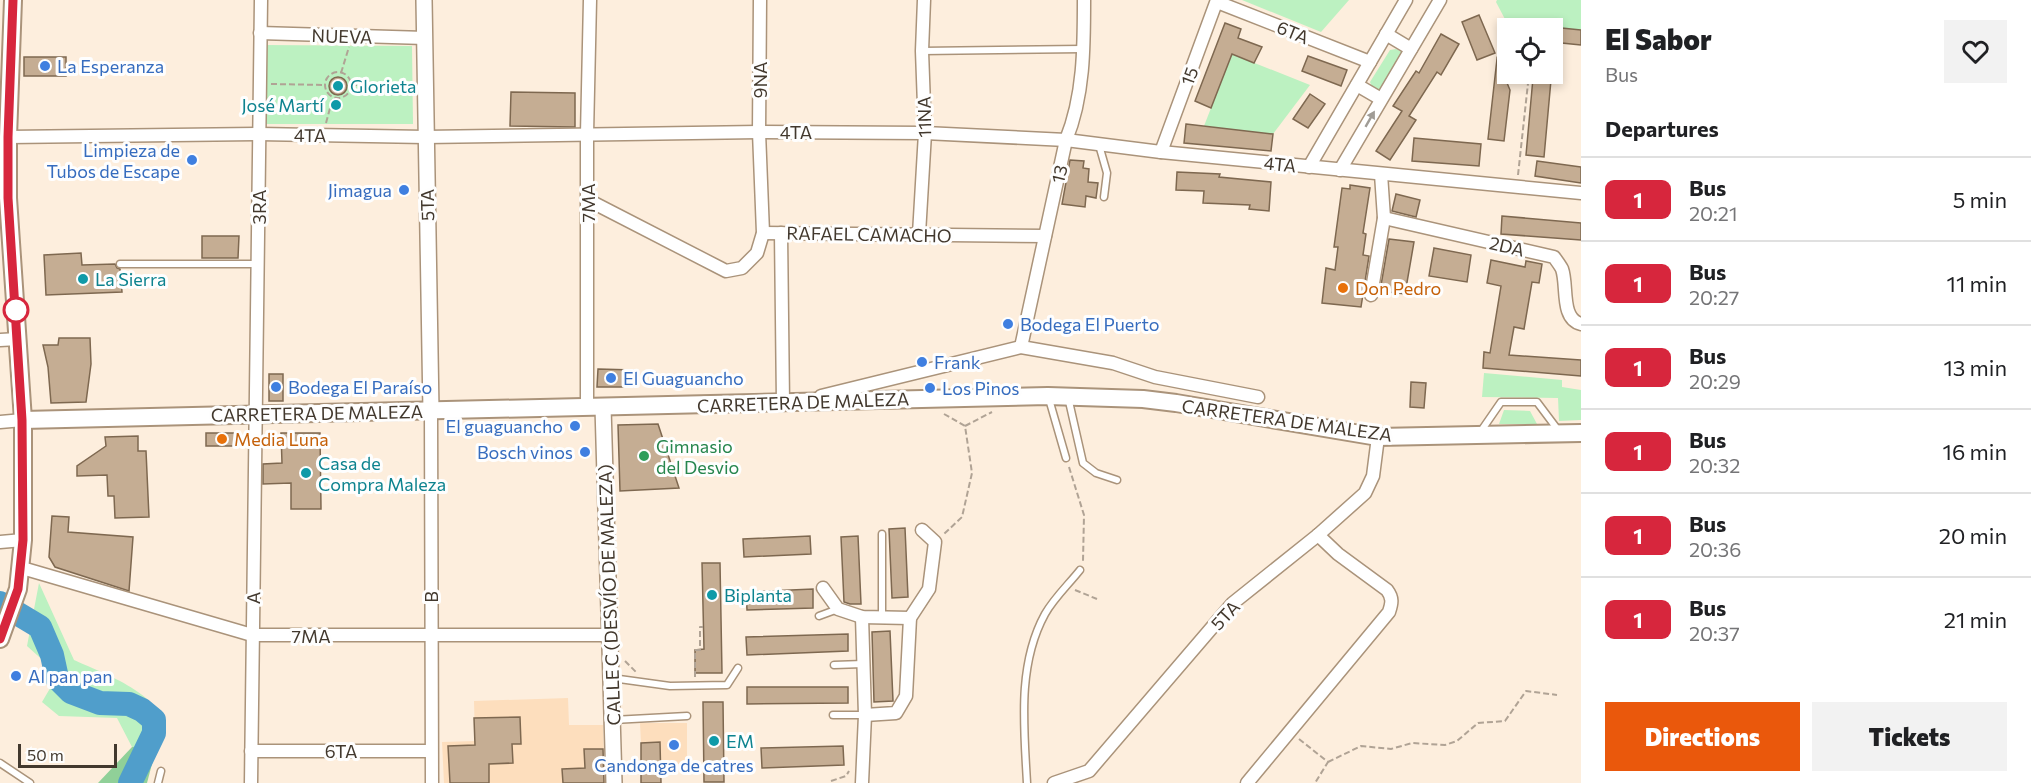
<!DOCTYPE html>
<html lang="en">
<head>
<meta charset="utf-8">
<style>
	body { margin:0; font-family:Commissioner,sans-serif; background:#f2f2f2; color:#202124; height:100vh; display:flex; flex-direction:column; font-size:22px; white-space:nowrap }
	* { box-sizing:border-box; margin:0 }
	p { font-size:20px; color:#757577 }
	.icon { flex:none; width:33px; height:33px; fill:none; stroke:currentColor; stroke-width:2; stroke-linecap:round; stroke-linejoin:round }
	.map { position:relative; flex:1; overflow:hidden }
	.sheet { display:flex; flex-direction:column; background:#fff; width:450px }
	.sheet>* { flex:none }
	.badge { padding:0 12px; border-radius:9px; font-size:21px; line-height:39px }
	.controls { position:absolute; left:1497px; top:18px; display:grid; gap:12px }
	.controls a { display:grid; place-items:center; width:66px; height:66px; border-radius:0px; background:#fff; box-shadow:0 3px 9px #0003; font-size:30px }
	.scale { position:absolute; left:18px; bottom:15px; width:99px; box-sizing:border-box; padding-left:6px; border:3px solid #42382d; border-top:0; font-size:16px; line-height:21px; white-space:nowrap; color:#42382d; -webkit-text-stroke:4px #fefefe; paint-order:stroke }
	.map>.badge { position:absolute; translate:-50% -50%; box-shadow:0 0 0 3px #fff }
	h2 { padding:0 24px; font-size:22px; line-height:54px }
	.round { display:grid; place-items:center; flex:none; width:63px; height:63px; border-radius:0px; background:#f2f2f2 }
	.head { display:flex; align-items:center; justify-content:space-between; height:102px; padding:0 24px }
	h1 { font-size:28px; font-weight:800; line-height:45px }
	.primary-button { display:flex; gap:12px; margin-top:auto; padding:12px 24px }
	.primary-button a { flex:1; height:69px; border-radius:0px; background:#ea580c; color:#fff; font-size:24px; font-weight:800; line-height:69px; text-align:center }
	.primary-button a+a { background:#f2f2f2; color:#202124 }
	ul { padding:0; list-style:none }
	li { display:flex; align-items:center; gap:18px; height:84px; padding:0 24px; border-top:2px solid #e0e0e0 }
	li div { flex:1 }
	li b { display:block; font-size:22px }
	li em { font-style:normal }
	li .badge { min-width:66px; font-weight:700; text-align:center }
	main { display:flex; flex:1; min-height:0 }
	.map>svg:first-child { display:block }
</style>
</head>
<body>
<main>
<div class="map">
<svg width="1581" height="783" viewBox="0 0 1581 783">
	<rect width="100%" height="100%" fill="#fdeedd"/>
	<g fill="#fddebd">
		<path d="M 568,698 L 569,725 L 603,725 L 605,783 L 444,783 L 442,742 L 475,741 L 474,701 Z"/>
		<path d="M 640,723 L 687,723 L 687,764 L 661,764 L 660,743 L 641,743 Z"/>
	</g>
	<g fill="#bcf1c1">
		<path d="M 1242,0 L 1349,0 L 1321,32 Z"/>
		<path d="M 1497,0 L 1581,0 L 1581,30 L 1507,23 L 1496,2 Z"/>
		<path d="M 264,45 L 412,46 L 413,124 L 264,124 Z"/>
		<path d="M 1396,49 L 1402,52 L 1379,91 L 1372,87 L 1370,82 L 1390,50 Z"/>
		<path d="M 1232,54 L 1310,85 L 1273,134 L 1204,126 Z"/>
		<path d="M 1484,373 L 1562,380 L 1562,387 L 1581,390 L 1581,420 L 1559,421 L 1558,398 L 1482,397 Z"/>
		<path d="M 1504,410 L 1530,411 L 1537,424 L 1499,424 Z"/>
		<path d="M 39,583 L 74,660 C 98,671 163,694 162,726 C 162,732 159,739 157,745 L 132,747 L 117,718 L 59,716 L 42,702 L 52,685 L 47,664 L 27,646 Z"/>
	</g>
	<path fill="#90d098" d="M 157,745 L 147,783 L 98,783 L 132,747 Z"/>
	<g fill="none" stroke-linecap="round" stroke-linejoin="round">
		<path stroke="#509ecb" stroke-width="24" d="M 0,603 L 40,627 L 52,655 L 57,678 L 71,692 L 100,703 L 129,704 L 142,710 L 154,720 L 154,733 L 130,783"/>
	</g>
	<g fill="#c5ad93" stroke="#7e6850" stroke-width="1.5">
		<path d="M 1479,15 L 1495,53 L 1477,60 L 1462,22 Z"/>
		<path d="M 1225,23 L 1241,29 L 1238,38 L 1262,47 L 1254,63 L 1232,54 L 1211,108 L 1195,101 Z"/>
		<path d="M 1552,27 L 1581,30 L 1581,45 L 1552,42 Z"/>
		<path d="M 1441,34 L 1459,44 L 1441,75 L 1437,72 L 1409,116 L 1416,120 L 1390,160 L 1376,151 L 1402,111 L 1393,106 L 1416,71 L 1419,73 Z"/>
		<path d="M 1308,56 L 1347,70 L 1341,86 L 1302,71 Z"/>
		<rect x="24" y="57" width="42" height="19"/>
		<path d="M 1497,59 L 1510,90 L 1504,141 L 1488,139 Z"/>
		<circle cx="338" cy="86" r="9"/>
		<path d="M 1533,78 L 1551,80 L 1544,157 L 1526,155 Z"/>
		<path d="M 511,92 L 575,93 L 575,127 L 510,126 Z"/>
		<path d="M 1310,94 L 1325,104 L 1308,128 L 1293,119 Z"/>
		<path d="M 1186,124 L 1273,134 L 1271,151 L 1184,143 Z"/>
		<path d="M 1414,138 L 1481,144 L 1479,166 L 1412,161 Z"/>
		<path d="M 1070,160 L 1084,161 L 1083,168 L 1089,169 L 1088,182 L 1098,183 L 1096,198 L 1086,196 L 1085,207 L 1062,204 Z"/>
		<path d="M 1537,161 L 1581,167 L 1581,183 L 1535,176 Z"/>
		<path d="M 1177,172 L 1220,174 L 1219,177 L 1271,182 L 1269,211 L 1249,209 L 1250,205 L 1203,203 L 1204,191 L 1176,190 Z"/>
		<path d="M 1350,185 L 1370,188 L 1363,233 L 1366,234 L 1363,255 L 1369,256 L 1361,307 L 1322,303 L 1326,268 L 1335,270 L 1338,247 L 1334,247 L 1342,188 L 1350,189 Z"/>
		<path d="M 1396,194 L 1420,200 L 1416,217 L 1392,211 Z"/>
		<path d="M 1502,216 L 1581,223 L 1581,240 L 1501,234 Z"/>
		<path d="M 202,236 L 239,236 L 238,258 L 202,258 Z"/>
		<path d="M 1389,239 L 1414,242 L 1405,294 L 1380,291 Z"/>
		<path d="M 1434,248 L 1471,255 L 1467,282 L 1429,276 Z"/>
		<path d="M 81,253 L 82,265 L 115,264 L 117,268 L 120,269 L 122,292 L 46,295 L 44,255 Z"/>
		<path d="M 1491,260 L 1525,267 L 1526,261 L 1542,264 L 1539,283 L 1532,282 L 1524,329 L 1514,327 L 1509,355 L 1581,360 L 1581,376 L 1483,368 L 1484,352 L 1490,353 L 1501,286 L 1487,283 Z"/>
		<path d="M 59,338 L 90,338 L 91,364 L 86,402 L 51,403 L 48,367 L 43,345 L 58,345 Z"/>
		<path d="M 598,369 L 633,370 L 633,387 L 597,387 Z"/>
		<rect x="269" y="374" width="14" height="27"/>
		<path d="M 1411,382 L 1426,383 L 1424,408 L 1410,407 Z"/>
		<path d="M 658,424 L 679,488 L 620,491 L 618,425 Z"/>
		<rect x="206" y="433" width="33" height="13"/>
		<path d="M 281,433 L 320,433 L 321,509 L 291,509 L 291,483 L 263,484 L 263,464 L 282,463 Z"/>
		<path d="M 138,436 L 138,451 L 146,451 L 149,517 L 115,518 L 114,496 L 108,496 L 107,475 L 77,476 L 77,466 L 106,446 L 105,437 Z"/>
		<path d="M 52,516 L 69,517 L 68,532 L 133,537 L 129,591 L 55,567 L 49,557 Z"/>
		<path d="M 905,528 L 908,597 L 892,598 L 889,529 Z"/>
		<path d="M 810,536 L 811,554 L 744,557 L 743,539 Z"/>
		<path d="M 858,536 L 861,604 L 850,604 L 844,602 L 841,537 Z"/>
		<path d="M 702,563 L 720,563 L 722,673 L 695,673 L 695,650 L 704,649 Z"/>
		<path d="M 813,589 L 813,608 L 747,610 L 746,592 Z"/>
		<path d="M 890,631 L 893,701 L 874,702 L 872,632 Z"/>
		<path d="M 848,634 L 848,651 L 747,655 L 746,637 Z"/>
		<path d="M 747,687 L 848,687 L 848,703 L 747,704 Z"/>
		<path d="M 703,702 L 723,702 L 724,782 L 704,782 Z"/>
		<path d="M 520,717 L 521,744 L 512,744 L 513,763 L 489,764 L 489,783 L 450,783 L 448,746 L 475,745 L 474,718 Z"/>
		<path d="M 660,742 L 661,783 L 641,783 L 641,743 Z"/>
		<path d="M 843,746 L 844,765 L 762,768 L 761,748 Z"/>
		<path d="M 584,749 L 603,749 L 604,783 L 563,783 L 562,769 L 585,768 Z"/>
	</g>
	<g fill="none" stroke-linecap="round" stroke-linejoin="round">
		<defs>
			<g id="service">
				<path d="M 922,51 L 1083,49"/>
				<path d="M 1099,145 L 1107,173 L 1104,197"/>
				<path d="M 120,264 L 258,264"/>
				<path d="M 1068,397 L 1083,463 L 1096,473 L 1117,480"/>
				<path d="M 1049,399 L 1066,458"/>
				<path d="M 1481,431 L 1501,402 L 1537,402 L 1558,430"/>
				<path d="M 882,534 L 882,617"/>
				<path d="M 819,616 L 838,609"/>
				<path d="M 834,665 L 863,664"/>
				<path d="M 612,678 L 670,686 L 727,685 L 738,668"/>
				<path d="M 833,715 L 865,715"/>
				<path d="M 613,720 L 687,716"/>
				<path d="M 0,763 L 30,783"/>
				<path d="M 158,783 L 161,771"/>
				<path d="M 1027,783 C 1024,727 1017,665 1045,614 C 1054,598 1069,584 1080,570"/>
			</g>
			<g id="minor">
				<path d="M 1217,2 L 1370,62"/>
				<path d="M 260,33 L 425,38"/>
				<path d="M 1386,34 L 1411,49"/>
				<path d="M 1357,85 L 1381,99"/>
				<path d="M 8,137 L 259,134 L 425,137 L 759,132 L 925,133 L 1066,140 L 1161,152 L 1581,193"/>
				<path d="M 1161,152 L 1217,0"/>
				<path d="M 1309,167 L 1406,0"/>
				<path d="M 1340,170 L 1440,0"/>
				<path d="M 588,200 L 726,271 L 742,268 L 757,253 L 763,233 L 759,132 L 760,0"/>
				<path d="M 1384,218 L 1554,257 C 1556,260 1560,265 1562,269 C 1568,285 1560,319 1581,324"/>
				<path d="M 763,233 L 1045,236"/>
				<path d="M 781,233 L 783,403"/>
				<path d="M 919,234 L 925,133 L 922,51 L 924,0"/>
				<path d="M 1371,295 L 1384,218 L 1381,174"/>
				<path d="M 0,340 L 18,339"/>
				<path d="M 1021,347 L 1066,140 C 1084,96 1084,47 1084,0"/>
				<path d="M 821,396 L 1021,347 L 1113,363 L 1155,377 L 1258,397"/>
				<path d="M 587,407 L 587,134 L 590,0"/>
				<path d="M 431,411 L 432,783"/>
				<path d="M 0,422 L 23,420"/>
				<path d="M 0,542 L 23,540"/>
				<path d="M 22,568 L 252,635 L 610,635"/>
				<path d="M 823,588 L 838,609 L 862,617 L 910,618"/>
				<path d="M 865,715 L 896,713 L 906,696 L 910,618 L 929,589 L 935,542 L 922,530"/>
				<path d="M 251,751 L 431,751"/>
				<path d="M 251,783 L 261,0"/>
				<path d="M 862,783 L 865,715 L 862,617"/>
				<path d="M 1054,783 L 1089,771 L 1233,603 L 1318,535 L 1365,493 L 1373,476 L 1378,437"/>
				<path d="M 1247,783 L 1389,612 C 1392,603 1393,598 1387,590 L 1338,554 L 1318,535"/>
			</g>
			<g id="tertiary">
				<path d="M 424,0 L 431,411"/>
				<path d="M 603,407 L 614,783"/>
			</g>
			<g id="secondary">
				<path d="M 23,420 L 1048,396 L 1143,399 L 1176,403 L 1378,437 L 1581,433"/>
				<path d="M 0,639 L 18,589 L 23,540 L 23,420 L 8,198 L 8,137 L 13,0"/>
			</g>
		</defs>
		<use href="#service" stroke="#aa937a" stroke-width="9"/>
		<use href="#minor" stroke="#aa937a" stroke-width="15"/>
		<use href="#tertiary" stroke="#aa937a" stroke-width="18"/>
		<use href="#secondary" stroke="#aa937a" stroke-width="20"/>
		<g stroke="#b0a395" stroke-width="2" stroke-dasharray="6 3" stroke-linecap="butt">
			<circle cx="338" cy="85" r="13"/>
			<path d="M 341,73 L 349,47"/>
			<path d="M 271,84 L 325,85"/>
			<path d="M 351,85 L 411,85"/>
			<path d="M 326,123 L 333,97"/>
			<path d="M 1518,175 L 1529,74"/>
			<path d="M 944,414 L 965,426 L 972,473 L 962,517 L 944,534"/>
			<path d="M 965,426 L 992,412"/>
			<path d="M 1069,467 L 1084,515 L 1083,561"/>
			<path d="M 1075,590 L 1097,599"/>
			<path d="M 625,661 L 636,672"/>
			<path d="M 695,677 L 695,650 L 700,650 L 700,627 L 703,627"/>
			<path d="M 1299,739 L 1328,762 L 1315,783"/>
			<path d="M 1328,762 L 1361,746 L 1391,749 L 1412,743 L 1445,745 L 1457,741 L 1478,723 L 1505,721 L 1526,691 L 1557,695"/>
			<path d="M 831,781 L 846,776 L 849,771"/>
		</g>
		<use href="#service" stroke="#fff" stroke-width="6"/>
		<use href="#minor" stroke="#fff" stroke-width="12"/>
		<use href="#tertiary" stroke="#fff" stroke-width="15"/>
		<use href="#secondary" stroke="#fff" stroke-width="16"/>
	</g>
	<defs><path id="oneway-solid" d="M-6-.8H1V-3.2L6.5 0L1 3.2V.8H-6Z" transform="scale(1.5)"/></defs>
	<use fill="#a09c96" href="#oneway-solid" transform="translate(1370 119) rotate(-60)"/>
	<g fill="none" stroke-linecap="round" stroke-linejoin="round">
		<defs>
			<path id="line" d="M 0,639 L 18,589 L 23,540 L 22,420 L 8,198 L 8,137 L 13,0"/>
		</defs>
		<use href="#line" stroke="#fff" stroke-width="14"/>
		<use href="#line" stroke="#d7263d" stroke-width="9"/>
	</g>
	<g fill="#3f7fe0" stroke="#fefefe" stroke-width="2">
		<circle cx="45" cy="66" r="6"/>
		<circle cx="192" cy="160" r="6"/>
		<circle cx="404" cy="190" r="6"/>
		<circle cx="1008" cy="324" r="6"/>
		<circle cx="922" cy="362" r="6"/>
		<circle cx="611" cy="378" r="6"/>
		<circle cx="276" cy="387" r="6"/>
		<circle cx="930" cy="388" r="6"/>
		<circle cx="575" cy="426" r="6"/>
		<circle cx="585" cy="452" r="6"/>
		<circle cx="16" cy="676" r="6"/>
		<circle cx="674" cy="745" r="6"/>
	</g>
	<g fill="#0f9aa8" stroke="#fefefe" stroke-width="2">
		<circle cx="338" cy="86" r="6"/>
		<circle cx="336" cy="105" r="6"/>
		<circle cx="83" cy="279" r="6"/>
		<circle cx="306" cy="473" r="6"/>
		<circle cx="712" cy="595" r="6"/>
		<circle cx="714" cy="741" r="6"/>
	</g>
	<g fill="#e8710a" stroke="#fefefe" stroke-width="2">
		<circle cx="1343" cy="288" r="6"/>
		<circle cx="222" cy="439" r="6"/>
	</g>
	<circle fill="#fff" stroke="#d7263d" stroke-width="3" cx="16" cy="310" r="12"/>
	<circle fill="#2e9e5b" stroke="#fefefe" stroke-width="2" cx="644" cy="456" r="6"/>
	<g text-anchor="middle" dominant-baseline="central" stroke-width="6" stroke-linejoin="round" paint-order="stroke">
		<g font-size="18" fill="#42382d" stroke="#fefefe">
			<text transform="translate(1293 32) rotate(22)">6TA</text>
			<text transform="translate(342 36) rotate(2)">NUEVA</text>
			<text transform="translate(1189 76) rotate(-70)">15</text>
			<text transform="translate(760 80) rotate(-90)">9NA</text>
			<text transform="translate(924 117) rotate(-91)">11NA</text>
			<text x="796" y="132">4TA</text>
			<text transform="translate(310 135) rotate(1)">4TA</text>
			<text transform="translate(1280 164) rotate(6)">4TA</text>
			<text transform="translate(1059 174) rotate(-77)">13</text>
			<text transform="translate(588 203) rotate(-90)">7MA</text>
			<text transform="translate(427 205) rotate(-91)">5TA</text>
			<text transform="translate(259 207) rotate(-90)">3RA</text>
			<text transform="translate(869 234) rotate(1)">RAFAEL CAMACHO</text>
			<text transform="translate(1507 246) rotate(13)">2DA</text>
			<text transform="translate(803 402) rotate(-2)">CARRETERA DE MALEZA</text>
			<text transform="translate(317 413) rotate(-1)">CARRETERA DE MALEZA</text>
			<text transform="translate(1287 420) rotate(8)">CARRETERA DE MALEZA</text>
			<text transform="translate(609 595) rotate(-92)">CALLE C (DESVÍO DE MALEZA)</text>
			<text transform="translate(431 597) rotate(-90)">B</text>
			<text transform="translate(253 598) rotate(-89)">A</text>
			<text transform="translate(1225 615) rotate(-47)">5TA</text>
			<text x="311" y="636">7MA</text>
			<text x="341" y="751">6TA</text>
		</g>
		<g font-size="18" fill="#366cbe" stroke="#fefefe" text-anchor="start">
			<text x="57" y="66">La Esperanza</text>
			<text x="180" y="150" text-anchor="end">Limpieza de<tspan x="180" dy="21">Tubos de Escape</tspan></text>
			<text x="392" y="190" text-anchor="end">Jimagua</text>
			<text x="1020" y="324">Bodega El Puerto</text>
			<text x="934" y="362">Frank</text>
			<text x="623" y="378">El Guaguancho</text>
			<text x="288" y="387">Bodega El Paraíso</text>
			<text x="942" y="388">Los Pinos</text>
			<text x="563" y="426" text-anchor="end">El guaguancho</text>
			<text x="573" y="452" text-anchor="end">Bosch vinos</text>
			<text x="28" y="676">Al pan pan</text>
			<text x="674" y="765" text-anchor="middle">Candonga de catres</text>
		</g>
		<g font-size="18" fill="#0d838f" stroke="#fefefe" text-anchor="start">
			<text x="350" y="86">Glorieta</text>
			<text x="324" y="105" text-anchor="end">José Martí</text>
			<text x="95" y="279">La Sierra</text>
			<text x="318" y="463">Casa de<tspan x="318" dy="21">Compra Maleza</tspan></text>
			<text x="724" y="595">Biplanta</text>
			<text x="726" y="741">EM</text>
		</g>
		<g font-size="18" fill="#c56008" stroke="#fefefe" text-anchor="start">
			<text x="1355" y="288">Don Pedro</text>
			<text x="234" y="439">Media Luna</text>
		</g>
		<g font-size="18" fill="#27864d" stroke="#fefefe" text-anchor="start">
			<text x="656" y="446">Gimnasio<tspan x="656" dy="21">del Desvio</tspan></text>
		</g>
	</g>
</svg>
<div class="controls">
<a><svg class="icon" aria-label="locate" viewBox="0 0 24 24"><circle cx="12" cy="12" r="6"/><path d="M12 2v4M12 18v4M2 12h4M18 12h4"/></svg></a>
</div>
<div class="scale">50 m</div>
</div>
<section class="sheet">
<div class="head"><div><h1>El Sabor</h1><p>Bus</p></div><a class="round"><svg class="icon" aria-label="heart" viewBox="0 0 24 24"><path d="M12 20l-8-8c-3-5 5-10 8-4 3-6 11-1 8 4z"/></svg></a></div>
<h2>Departures</h2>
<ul>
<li><span class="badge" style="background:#d7263d;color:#fff">1</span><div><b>Bus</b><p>20:21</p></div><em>5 min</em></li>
<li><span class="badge" style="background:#d7263d;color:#fff">1</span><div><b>Bus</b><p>20:27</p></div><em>11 min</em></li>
<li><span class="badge" style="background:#d7263d;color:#fff">1</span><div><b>Bus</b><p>20:29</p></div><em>13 min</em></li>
<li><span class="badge" style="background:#d7263d;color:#fff">1</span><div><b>Bus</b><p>20:32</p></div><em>16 min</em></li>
<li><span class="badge" style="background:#d7263d;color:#fff">1</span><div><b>Bus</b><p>20:36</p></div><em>20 min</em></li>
<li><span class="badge" style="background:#d7263d;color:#fff">1</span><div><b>Bus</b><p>20:37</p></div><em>21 min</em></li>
</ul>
<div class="primary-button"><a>Directions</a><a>Tickets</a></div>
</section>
</main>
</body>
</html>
